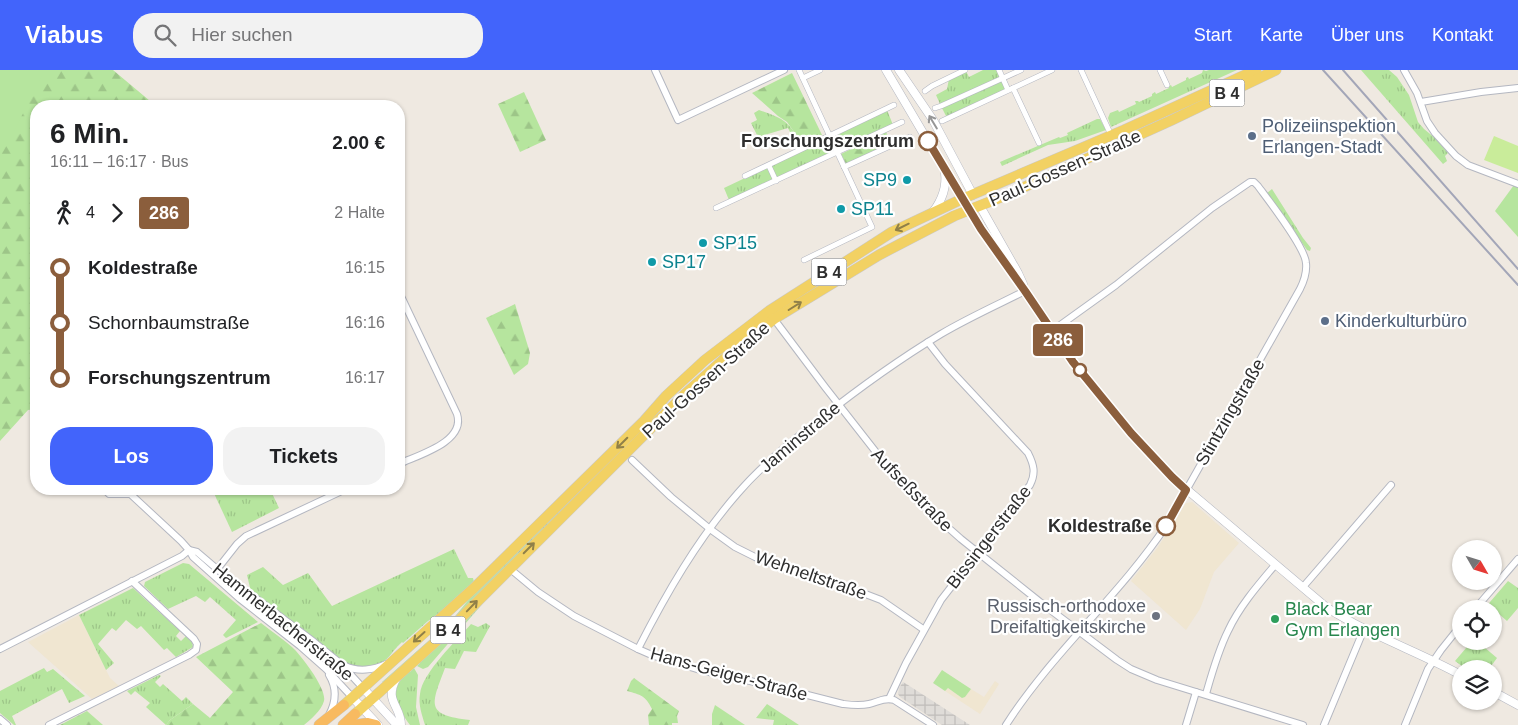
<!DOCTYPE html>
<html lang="de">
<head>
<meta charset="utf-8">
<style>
	body { margin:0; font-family:Arial,sans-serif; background:#f2f2f2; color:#202124; height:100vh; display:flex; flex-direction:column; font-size:19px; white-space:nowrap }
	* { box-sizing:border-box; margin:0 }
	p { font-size:16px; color:#757577 }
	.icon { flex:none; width:28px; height:28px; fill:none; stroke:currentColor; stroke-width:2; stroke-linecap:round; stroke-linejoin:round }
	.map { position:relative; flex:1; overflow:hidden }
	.drawer { position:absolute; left:30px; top:30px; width:375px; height:395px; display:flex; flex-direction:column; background:#fff; border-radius:20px; box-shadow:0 1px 4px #0004 }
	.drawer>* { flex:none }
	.badge { padding:0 10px; border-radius:4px; font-size:18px; line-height:32px }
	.needle { width:32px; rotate:129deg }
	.controls { position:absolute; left:1452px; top:470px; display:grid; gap:10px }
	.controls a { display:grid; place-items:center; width:50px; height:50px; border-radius:50%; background:#fff; box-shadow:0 1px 4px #0004; font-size:25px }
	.map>.badge { position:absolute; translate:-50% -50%; box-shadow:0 0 0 2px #fff }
	.legs { display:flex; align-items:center; gap:8px; height:55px; padding:0 20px; font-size:16px }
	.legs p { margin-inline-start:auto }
	.summary { display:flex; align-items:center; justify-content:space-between; height:85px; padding:0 20px }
	h1 { font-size:28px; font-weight:800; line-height:38px }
	.button { display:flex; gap:10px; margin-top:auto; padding:10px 20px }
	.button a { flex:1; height:58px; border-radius:20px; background:#4264fb; color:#fff; font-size:20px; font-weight:800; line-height:58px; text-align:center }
	.button a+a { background:#f2f2f2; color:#202124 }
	ul { padding:0 20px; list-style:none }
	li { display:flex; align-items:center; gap:18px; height:55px; font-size:19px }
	li i { display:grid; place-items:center; width:8px; height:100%; margin:0 6px; background:currentColor }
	li i::after { content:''; width:12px; height:12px; margin:-6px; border:4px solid; border-radius:50%; background:#fff }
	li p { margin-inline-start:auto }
	li:first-child i { background:linear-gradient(#0000 50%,currentColor 0) }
	li:last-child i { background:linear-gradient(currentColor 50%,#0000 0) }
	header { display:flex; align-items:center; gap:30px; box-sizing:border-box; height:70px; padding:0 25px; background:#4264fb; color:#fff }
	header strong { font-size:24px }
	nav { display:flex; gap:28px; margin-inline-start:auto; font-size:18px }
	.search { width:350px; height:45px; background:#f2f2f2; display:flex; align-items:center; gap:12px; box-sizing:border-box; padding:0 18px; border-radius:20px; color:#757577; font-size:19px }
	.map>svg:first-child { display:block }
</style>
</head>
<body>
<header>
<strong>Viabus</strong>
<div class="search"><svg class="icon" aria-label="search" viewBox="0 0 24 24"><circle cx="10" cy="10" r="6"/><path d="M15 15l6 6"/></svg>Hier suchen</div>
<nav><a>Start</a><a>Karte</a><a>Über uns</a><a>Kontakt</a></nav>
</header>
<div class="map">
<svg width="1518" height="655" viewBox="0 0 1518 655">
	<defs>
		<pattern id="grass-tufts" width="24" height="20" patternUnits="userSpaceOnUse" patternTransform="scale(1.25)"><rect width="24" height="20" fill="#b6e59e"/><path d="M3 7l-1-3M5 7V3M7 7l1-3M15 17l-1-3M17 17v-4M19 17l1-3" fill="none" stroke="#9dc588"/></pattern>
		<pattern id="forest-firs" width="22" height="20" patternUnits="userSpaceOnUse" patternTransform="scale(1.25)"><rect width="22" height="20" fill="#b6e59e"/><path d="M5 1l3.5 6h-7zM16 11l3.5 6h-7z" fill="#9dc588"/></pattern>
		<pattern id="plaza-grid" width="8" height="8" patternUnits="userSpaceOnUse" patternTransform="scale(1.25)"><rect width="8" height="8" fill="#dfdcd8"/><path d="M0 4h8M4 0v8" fill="none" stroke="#c0bdba"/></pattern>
	</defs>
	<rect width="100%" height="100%" fill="#efe9e1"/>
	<g fill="#f0e6d1">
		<path d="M 1192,432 L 1239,473 L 1214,502 L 1200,539 L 1186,560 L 1131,511 L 1158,477 L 1186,433 Z"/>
		<path d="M 79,545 L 110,608 L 119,616 L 92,629 L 28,572 Z"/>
		<path d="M 995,611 L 999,614 L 980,644 L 945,621 L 948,618 L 962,628 L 965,627 L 971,619 L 984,627 Z"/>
	</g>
	<g fill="url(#grass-tufts)">
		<path d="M 983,0 L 998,0 L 1000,7 L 940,34 L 936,25 L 947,19 L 949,9 L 966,1 L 969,7 Z"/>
		<path d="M 1203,0 L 1206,1 L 1209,0 L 1237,0 L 1111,57 L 1108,48 L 1110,43 L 1118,40 L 1119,42 L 1136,34 L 1135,31 L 1138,31 L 1139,32 L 1152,26 L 1152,24 L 1155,22 L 1156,24 L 1169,18 L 1169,16 L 1171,15 L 1172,17 L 1186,10 L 1186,8 L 1188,7 L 1189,9 L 1202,3 Z"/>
		<path d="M 1361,0 L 1389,0 L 1397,7 L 1409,25 L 1418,52 L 1424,59 L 1435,68 L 1448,83 L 1445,86 L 1447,91 L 1443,94 Z"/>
		<path d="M 1002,10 L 1006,20 L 947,48 L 942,38 Z"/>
		<path d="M 759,40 C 785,49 787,51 802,73 L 797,76 L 788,58 L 758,67 L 751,53 L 757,50 L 754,43 Z"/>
		<path d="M 887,40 L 893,55 L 838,79 L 833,66 Z"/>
		<path d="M 1097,49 L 1100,49 L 1106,60 L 1075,71 L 1048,75 L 1002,96 L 1000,92 L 1059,67 L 1060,68 L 1068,65 L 1067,63 Z"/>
		<path d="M 827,69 L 833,82 L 729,130 L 724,118 Z"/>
		<path d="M 1272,119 L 1303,168 L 1311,178 L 1310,181 L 1307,180 L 1267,123 Z"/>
		<path d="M 654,347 L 463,542 L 384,614 L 382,612 L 452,550 L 470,528 Z"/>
		<path d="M 212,419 L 270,419 L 279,438 L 232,462 Z"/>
		<path d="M 454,479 L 468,508 L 473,508 L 474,512 L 443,541 L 428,551 L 403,573 L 402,572 C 397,577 395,579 392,583 C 381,599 357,600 342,591 L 298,556 L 251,522 L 247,505 L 263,497 L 283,515 L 308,503 L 332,536 Z"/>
		<path d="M 183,493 L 189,494 L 258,552 L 226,568 L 223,565 L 236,550 L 210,527 L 205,532 L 196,526 L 168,539 L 144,516 L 145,512 Z"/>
		<path d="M 222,507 L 309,572 L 348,606 L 344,609 L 294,563 L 278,553 L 225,512 L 221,508 Z"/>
		<path d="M 1508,511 L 1518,518 L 1518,538 L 1507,551 L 1492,538 L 1484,539 Z"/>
		<path d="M 133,518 L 180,561 L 176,566 L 181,571 L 186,566 L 192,571 L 193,577 L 176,587 L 167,578 L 164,580 L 141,556 L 137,559 L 126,550 L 116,561 L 112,558 L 98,574 L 114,593 L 106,600 L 79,545 Z"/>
		<path d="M 490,525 L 428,597 L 423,599 L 417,596 L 420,593 L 419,591 Z"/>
		<path d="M 486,553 L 490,556 L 476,582 L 464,581 L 455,599 L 445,598 C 431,635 425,645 470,650 L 468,655 L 425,655 C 422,645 418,634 420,624 C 422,603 457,570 471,554 L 478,557 Z"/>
		<path d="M 1472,571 L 1477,571 L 1497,588 L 1489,599 L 1466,599 L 1455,591 Z"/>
		<path d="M 44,598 L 47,602 L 53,599 L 85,626 L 69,633 L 62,619 L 12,646 L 16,655 L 14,655 L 0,643 L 0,621 Z"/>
		<path d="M 414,598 L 418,605 L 416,637 L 420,655 L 410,655 C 395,634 388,621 409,600 L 410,602 Z"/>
		<path d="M 159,605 L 161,606 L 155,612 L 160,617 L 163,614 L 182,631 L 186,627 L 193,634 L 170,650 L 166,655 L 146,637 L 150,633 L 135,621 L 131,625 L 127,621 Z"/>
		<path d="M 767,634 L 799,655 L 773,655 L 774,650 L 756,648 Z"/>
	</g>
	<g fill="url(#forest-firs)">
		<path d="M 0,0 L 113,0 L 150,31 L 149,36 L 36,36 L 36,339 L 28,340 L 0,371 Z"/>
		<path d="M 792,3 L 822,65 L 802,73 L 787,52 L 778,46 L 752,23 Z"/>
		<path d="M 524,22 L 546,70 L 520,82 L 498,34 Z"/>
		<path d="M 886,62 L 891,73 L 846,94 L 841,84 Z"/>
		<path d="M 515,234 L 530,283 L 528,294 L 514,305 L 486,248 Z"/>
		<path d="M 261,553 C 271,561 283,569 292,577 C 301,585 327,619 324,631 C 321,641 311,649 304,655 L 166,655 L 170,650 L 193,634 L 210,648 L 233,622 L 196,587 Z"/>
		<path d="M 634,608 L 679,641 L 677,646 L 678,653 L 672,653 L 672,655 L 649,655 L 648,645 L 652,639 C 645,625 641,625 627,621 L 631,611 Z"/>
		<path d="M 715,635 L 745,655 L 712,655 L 712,644 Z"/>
		<path d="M 87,641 L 103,655 L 60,655 Z"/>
	</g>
	<g fill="#b6e59e">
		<path d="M 0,0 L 45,0 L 12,65 L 0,69 Z"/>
		<path d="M 1514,115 L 1518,117 L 1518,167 L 1495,141 Z"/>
		<path d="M 942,600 L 971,619 L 965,627 L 962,628 L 948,618 L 945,621 L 933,613 Z"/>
	</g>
	<path fill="#c9ec9a" d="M 1494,66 L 1518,76 L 1518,103 L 1484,90 Z"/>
	<path fill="url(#plaza-grid)" d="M 903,612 L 908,615 L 970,655 L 942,655 L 900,627 L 898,624 L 899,618 Z"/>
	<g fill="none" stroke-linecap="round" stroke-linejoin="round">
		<defs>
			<g id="pedestrian">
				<path d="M 799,0 L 872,157 L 804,190"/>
				<path d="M 999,0 L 1008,20"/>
				<path d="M 1081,0 L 1111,65"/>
				<path d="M 1160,0 L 1167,15"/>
				<path d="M 803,8 L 820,0"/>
				<path d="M 1013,18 L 1039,73"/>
				<path d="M 925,21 L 932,16 L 965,0"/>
				<path d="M 935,38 L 941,36 L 1021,0"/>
				<path d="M 942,51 L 1052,0"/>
				<path d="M 769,96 L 776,111"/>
				<path d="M 844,97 L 910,67"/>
				<path d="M 745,106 L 894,35"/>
				<path d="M 716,138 L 902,52"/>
			</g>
			<g id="minor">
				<path d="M 655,0 L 678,50 L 784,0"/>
				<path d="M 1404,0 L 1417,23 L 1427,51 L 1435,63 L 1456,86 L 1468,95 L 1518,114"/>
				<path d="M 1421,32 L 1481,22 L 1518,18"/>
				<path d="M 399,222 L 457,344 C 466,372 418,385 399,394"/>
				<path d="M 774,249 L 825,317 L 897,409 L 917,430 L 961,469 L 1040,532 L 1117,590 L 1131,599 L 1157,610 L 1303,655"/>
				<path d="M 632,390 L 671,427 L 710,459 L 735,477 L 755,487 L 786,500 L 829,510 L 881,530 L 923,559"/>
				<path d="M 104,419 L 109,424 L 130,424"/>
				<path d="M 125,419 L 181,471 L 189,480 L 193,487 L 240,529 L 300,576 L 326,599 L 352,627"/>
				<path d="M 189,480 L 197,482 L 217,499 L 314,572 L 340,593 L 363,618"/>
				<path d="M 509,498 L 538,522 L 574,546 L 638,579 L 654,586 L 700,600 L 772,616 L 843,634 C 852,635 860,636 869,634 C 878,632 885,627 894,630 L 933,655"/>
				<path d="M 215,502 L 237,474 L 246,466 L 346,419"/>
				<path d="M 1303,517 L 1391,415"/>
				<path d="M 1475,539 L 1518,489"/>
				<path d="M 0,579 L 182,486 L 189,480"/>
				<path d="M 638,579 C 666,524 697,470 738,423 C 762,395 791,372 820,349 C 858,319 898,290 941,264 C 968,248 997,235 1025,221"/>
				<path d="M 345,596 C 358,602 374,600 386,594"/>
				<path d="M 1206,624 C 1212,603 1218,581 1228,561 C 1239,537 1258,515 1275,495"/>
				<path d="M 889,629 L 906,593 L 941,530 L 1030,415 C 1036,403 1034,395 1028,383 L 945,294 L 928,272"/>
				<path d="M 329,645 C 336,632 337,618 329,605"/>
				<path d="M 0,649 L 7,655"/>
				<path d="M 49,655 L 189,585 L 196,580 L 197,574 L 194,569 L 132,511"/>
				<path d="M 1006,655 C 1052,583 1119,526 1166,456 L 1300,219 C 1304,211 1307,202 1306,193 C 1305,177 1269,131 1258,116 L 1254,112 L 1250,112 L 1212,138 L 1116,215 L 1052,261"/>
				<path d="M 1186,655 L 1196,622"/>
				<path d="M 1324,655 L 1364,559"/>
				<path d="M 1405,655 L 1428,599 L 1441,580 L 1461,555"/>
			</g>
			<g id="tertiary">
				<path d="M 886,0 L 962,129"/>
				<path d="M 899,0 L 933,50 L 973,125"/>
				<path d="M 980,136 L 1018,203 L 1023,214"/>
				<path d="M 969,140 L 1073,292 L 1131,363 L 1172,407 L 1326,537 C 1369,565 1417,581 1461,605"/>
				<path d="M 933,142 C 942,130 947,118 945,103"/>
				<path d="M 396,609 C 384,632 401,635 401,655"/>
				<path d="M 363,618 L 397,655"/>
				<path d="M 1494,622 L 1518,635"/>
				<path d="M 352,627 L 378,655"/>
			</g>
			<g id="primary">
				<path d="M 344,635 L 474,518 L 644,351 L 666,326 L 705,290 L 769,241 L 892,162 L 962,129 L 1124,60 L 1256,0"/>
				<path d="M 355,644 L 450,559 L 685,324 L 733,281 L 774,249 L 879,185 L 954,146 L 1009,124 L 1172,50 L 1276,0"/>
			</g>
			<g id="trunk">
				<path d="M 319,655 L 344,635"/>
				<path d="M 343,655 L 355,644"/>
				<path d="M 353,655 L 368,653 L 376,655"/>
			</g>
		</defs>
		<use href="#pedestrian" stroke="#b4b7c1" stroke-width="6"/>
		<use href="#minor" stroke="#b4b7c1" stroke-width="8"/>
		<use href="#tertiary" stroke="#b4b7c1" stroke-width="9"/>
		<use href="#primary" stroke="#c9c9c9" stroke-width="11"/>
		<use href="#trunk" stroke="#c9c9c9" stroke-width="11"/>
		<use href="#pedestrian" stroke="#fff" stroke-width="5"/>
		<use href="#minor" stroke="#fff" stroke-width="6"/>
		<use href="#tertiary" stroke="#fff" stroke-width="8"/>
		<use href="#primary" stroke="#f2d163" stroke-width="10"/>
		<use href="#trunk" stroke="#f8ba60" stroke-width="10"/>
		<g stroke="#a3a6b8" stroke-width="2">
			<path d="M 1323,0 L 1518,215"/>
			<path d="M 1343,0 L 1518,199"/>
		</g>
	</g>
	<defs><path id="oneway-shaft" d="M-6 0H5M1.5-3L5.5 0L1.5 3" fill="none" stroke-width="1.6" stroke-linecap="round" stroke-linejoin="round" transform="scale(1.25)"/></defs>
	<use stroke="#969696" href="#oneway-shaft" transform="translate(933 52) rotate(-121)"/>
	<g stroke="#908048">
		<use href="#oneway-shaft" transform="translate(902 157) rotate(154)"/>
		<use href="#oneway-shaft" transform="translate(795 236) rotate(-32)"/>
		<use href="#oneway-shaft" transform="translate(622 373) rotate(135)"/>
		<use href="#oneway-shaft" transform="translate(529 478) rotate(-45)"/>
		<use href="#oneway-shaft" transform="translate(472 536) rotate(-46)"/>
		<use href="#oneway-shaft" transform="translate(419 567) rotate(138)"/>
	</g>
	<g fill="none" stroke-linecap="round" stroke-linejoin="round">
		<defs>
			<path id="line-1" d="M 928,71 L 981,159 L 1025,221 L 1073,292 L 1131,363 L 1172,407 L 1186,420 L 1166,456"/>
		</defs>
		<use href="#line-1" stroke="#fff" stroke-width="11"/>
		<use href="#line-1" stroke="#8b5e3c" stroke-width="8"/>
	</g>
	<g fill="#5c6f8a" stroke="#fff" stroke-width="2">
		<circle cx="1252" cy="66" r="5"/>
		<circle cx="1325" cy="251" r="5"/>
	</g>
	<g fill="#fff" stroke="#8b5e3c" stroke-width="2.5">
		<circle cx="928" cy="71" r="9"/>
		<circle cx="1080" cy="300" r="6"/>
		<circle cx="1166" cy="456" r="9"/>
	</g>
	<g fill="#0f9aa8" stroke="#fff" stroke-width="2">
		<circle cx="907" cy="110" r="5"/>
		<circle cx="841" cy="139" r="5"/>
		<circle cx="703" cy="173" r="5"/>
		<circle cx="652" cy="192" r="5"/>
	</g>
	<circle fill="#6b7280" stroke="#fff" stroke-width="2" cx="1156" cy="546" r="5"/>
	<circle fill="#2e9e5b" stroke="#fff" stroke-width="2" cx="1275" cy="549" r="5"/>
	<g text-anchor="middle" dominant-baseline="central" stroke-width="4.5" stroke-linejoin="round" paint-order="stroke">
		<g fill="#fff" stroke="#6d6d6d" stroke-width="1">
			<rect x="1209.5" y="9.5" width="35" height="27" rx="4"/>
			<rect x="811.5" y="188.5" width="35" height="27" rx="4"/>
			<rect x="430.5" y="546.5" width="35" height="27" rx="4"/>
		</g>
		<g font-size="16" font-weight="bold" fill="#2e2e2e">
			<text x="1227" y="23">B 4</text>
			<text x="829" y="202">B 4</text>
			<text x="448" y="560">B 4</text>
		</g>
		<g font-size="18" fill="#4e5e75" stroke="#fff" text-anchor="start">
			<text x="1262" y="56">Polizeiinspektion<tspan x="1262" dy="21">Erlangen-Stadt</tspan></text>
			<text x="1335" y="251">Kinderkulturbüro</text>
		</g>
		<g font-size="18" font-weight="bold" fill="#2e2e2e" stroke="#fff" text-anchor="end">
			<text x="914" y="71">Forschungszentrum</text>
			<text x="1152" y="456">Koldestraße</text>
		</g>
		<g font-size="18" fill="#2e2e2e" stroke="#fff">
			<text transform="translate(1065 98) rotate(-24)">Paul-Gossen-Straße</text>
			<text transform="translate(706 310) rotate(-42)">Paul-Gossen-Straße</text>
			<text transform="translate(1230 342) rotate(-60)">Stintzingstraße</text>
			<text transform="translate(800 367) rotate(-40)">Jaminstraße</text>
			<text transform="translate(912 420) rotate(46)">Aufseßstraße</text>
			<text transform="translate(989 467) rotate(-52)">Bissingerstraße</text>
			<text transform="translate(811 505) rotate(19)">Wehneltstraße</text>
			<text transform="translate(283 552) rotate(39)">Hammerbacherstraße</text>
			<text transform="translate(729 604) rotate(15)">Hans-Geiger-Straße</text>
		</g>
		<g font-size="18" fill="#0d838f" stroke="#fff" text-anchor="start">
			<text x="897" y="110" text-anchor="end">SP9</text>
			<text x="851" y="139">SP11</text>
			<text x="713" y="173">SP15</text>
			<text x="662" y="192">SP17</text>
		</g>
		<g font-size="18" fill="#5b616d" stroke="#fff" text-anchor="end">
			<text x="1146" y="536">Russisch-orthodoxe<tspan x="1146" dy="21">Dreifaltigkeitskirche</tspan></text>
		</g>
		<g font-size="18" fill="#27864d" stroke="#fff" text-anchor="start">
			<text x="1285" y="539">Black Bear<tspan x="1285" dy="21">Gym Erlangen</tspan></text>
		</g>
	</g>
</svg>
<div class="controls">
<a><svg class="needle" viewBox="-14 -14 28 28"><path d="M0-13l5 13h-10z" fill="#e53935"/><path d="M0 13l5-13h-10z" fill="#757577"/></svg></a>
<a><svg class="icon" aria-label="locate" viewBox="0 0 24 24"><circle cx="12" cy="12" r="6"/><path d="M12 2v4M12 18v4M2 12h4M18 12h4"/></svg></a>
<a><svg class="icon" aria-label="layers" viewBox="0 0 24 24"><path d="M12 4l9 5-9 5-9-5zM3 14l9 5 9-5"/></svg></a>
</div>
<b class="badge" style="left:1058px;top:270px;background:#8b5e3c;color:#fff">286</b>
<section class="drawer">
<div class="summary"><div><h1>6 Min.</h1><p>16:11 – 16:17 · Bus</p></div><b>2.00 €</b></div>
<div class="legs"><svg class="icon" aria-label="walk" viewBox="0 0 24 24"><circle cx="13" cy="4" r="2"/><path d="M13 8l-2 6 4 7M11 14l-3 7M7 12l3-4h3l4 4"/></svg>4<svg class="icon" aria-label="forward" viewBox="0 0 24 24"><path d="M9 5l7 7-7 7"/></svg><b class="badge" style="background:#8b5e3c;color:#fff">286</b><p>2 Halte</p></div>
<ul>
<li><i style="color:#8b5e3c"></i><b>Koldestraße</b><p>16:15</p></li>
<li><i style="color:#8b5e3c"></i><span>Schornbaumstraße</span><p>16:16</p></li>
<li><i style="color:#8b5e3c"></i><b>Forschungszentrum</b><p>16:17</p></li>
</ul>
<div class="button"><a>Los</a><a>Tickets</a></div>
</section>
</div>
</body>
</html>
